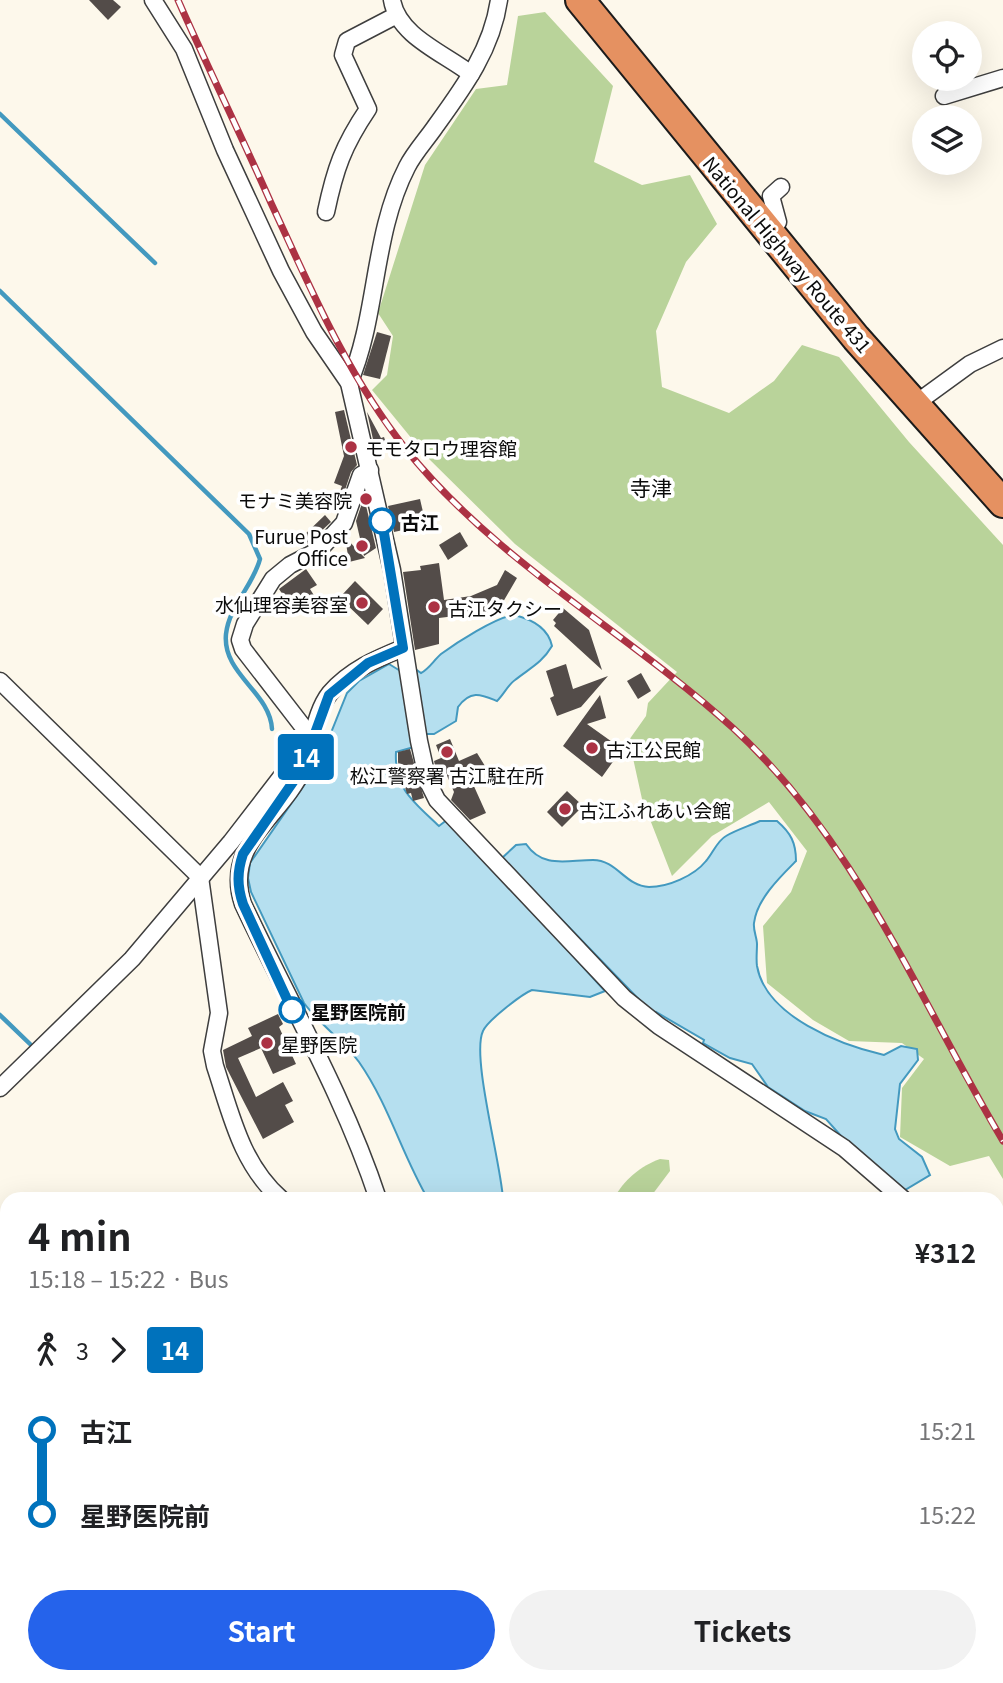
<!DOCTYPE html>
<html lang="en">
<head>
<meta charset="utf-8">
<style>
	body { margin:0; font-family:Georgia,"Noto Sans JP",serif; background:#f2f2f2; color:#202124; height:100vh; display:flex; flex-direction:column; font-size:26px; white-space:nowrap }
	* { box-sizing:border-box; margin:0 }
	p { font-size:23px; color:#757577 }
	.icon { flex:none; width:38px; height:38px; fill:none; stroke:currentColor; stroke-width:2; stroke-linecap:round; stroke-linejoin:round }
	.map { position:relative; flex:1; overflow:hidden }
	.side { position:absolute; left:0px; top:1192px; width:1004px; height:492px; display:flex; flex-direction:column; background:#fff; border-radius:21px 21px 0 0; box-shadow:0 7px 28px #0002 }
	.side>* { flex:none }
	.badge { padding:0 14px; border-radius:5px; font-size:24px; line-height:46px }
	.buttons { position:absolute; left:912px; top:21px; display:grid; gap:14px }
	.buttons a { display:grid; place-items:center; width:70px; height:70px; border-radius:50%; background:#fff; box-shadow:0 7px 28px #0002; font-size:35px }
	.map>.badge { position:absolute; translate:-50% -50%; box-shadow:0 0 0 4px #fff }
	.legs { display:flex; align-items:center; gap:10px; height:77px; padding:0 28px; font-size:23px }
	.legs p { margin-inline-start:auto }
	.headline { display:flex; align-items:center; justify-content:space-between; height:119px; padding:0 28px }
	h1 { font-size:38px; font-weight:700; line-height:52px }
	.action { display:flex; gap:14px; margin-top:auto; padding:14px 28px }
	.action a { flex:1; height:80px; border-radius:42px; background:#2563eb; color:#fff; font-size:28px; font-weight:700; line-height:80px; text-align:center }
	.action a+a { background:#f2f2f2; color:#202124 }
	ul { padding:0 28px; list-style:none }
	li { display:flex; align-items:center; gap:24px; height:84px; font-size:26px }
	li i { display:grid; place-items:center; width:10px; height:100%; margin:0 9px; background:currentColor }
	li i::after { content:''; width:18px; height:18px; margin:-9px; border:5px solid; border-radius:50%; background:#fff }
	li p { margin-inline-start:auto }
	li:first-child i { background:linear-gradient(#0000 50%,currentColor 0) }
	li:last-child i { background:linear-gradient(currentColor 50%,#0000 0) }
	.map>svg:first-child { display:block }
</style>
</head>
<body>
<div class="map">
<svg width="1003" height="1683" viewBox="0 0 1003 1683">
	<rect width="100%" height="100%" fill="#fdf8eb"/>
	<g fill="#f0eace">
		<path d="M 0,1520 L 7,1530 L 7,1676 L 57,1677 L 48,1683 L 0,1683 Z"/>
		<path d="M 78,1677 L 133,1677 L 139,1683 L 69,1683 Z"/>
	</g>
	<g fill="#b9d39a">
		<path d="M 545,12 L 613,86 L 594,162 L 642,185 L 690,175 L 717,224 L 686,262 L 656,331 L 662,387 L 729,413 L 774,381 L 802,345 L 839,357 L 909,442 L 1003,545 L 1003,1179 L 989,1156 L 950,1166 L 900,1137 L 902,1088 L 924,1059 L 902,1043 L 849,1041 L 813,1020 L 767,983 L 763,926 L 791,892 L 807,851 L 769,802 L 712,836 L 672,876 L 642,799 L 629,740 L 646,716 L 648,703 L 677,672 L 515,544 L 426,456 L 372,390 L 387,375 L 393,336 L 378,313 L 425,165 L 476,89 L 507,85 L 518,16 Z"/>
		<path d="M 660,1159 L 669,1160 L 670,1171 L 649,1199 L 614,1199 C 622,1181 642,1165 660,1159 Z"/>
		<path d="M 998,1396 L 1003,1400 L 1003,1654 L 998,1654 Z"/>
		<path d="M 666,1677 L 666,1676 L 842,1677 L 840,1683 L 667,1683 Z"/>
	</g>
	<g fill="#b5dfef" stroke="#4399bf" stroke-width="2">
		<path d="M 514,615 C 531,619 548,627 552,646 C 542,663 530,668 515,680 C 508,685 504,694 497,701 C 482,695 471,689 458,707 L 456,721 L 434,734 L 421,734 L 411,666 L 421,673 C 429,669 434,660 441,654 C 456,643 496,617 514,615 Z"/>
		<path d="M 389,664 L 402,672 L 414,747 L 396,752 C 394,789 414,802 439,826 L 448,819 L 605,991 L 590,997 L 532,990 C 522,994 487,1021 483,1031 C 471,1056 501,1163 503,1199 L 428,1199 C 402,1155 389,1105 359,1062 C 343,1040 320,1025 304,1003 L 251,892 L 248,878 L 250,863 L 318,765 L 347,693 L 359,681 Z"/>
		<path d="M 760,821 L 777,821 C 791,833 796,843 796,861 C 780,877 757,899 754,923 C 753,930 757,938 757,944 C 757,951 756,959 757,966 C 766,1017 841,1045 884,1055 L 901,1046 L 917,1049 L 918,1060 L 900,1084 L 895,1129 L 899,1139 L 922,1157 L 930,1175 L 905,1190 L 842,1137 L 826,1119 L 805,1111 L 768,1087 L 752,1064 L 730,1058 L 703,1043 L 704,1040 L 656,1012 L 653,1014 L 502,858 L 516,845 L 526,844 C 543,869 567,860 593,860 C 617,860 625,886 649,887 C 668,887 694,876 706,861 C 713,853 717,841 726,836 C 736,830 749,826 760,821 Z"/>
		<path d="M 612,1677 L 656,1677 L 658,1683 L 617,1683 Z"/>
	</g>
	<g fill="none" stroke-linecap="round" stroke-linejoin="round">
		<g stroke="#4399bf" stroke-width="4.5">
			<path d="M 0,114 L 155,263"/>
			<path d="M 0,291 L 249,534 L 260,559 C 253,586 229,606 226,634 C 222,674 270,692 272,729"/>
			<path d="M 0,1015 L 30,1044"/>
		</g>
		<g stroke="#b5dfef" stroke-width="28">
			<path d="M 0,1473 L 7,1485"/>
			<path d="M 167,1676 L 172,1683"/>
		</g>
	</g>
	<g fill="#534c49">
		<path d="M 89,0 L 113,0 L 121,7 L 108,20 Z"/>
		<path d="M 377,332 L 391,336 L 380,379 L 363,375 Z"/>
		<path d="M 344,410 L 357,465 L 351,472 L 344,493 L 340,491 L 342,486 L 334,483 L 344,456 L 335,412 Z"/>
		<path d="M 367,412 L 381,438 L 384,437 L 388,449 L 376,453 Z"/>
		<path d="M 364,497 L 376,548 L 364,556 L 356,521 Z"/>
		<path d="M 420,499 L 426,525 L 394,532 L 388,506 Z"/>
		<path d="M 325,515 L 331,522 L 305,546 L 299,540 Z"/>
		<path d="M 460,532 L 468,546 L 448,560 L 439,545 Z"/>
		<path d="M 345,537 L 365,558 L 349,562 Z"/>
		<path d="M 439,563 L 444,600 L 471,596 L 497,585 L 505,570 L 517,578 L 503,602 L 505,605 L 474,619 L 471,614 L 439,618 L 439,644 L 415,650 L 403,572 L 421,570 L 420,566 Z"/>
		<path d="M 306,569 L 317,585 L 310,589 L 315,597 L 297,609 L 289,595 L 285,598 L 279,589 Z"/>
		<path d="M 355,581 L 383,609 L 368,625 L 342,600 L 342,595 Z"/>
		<path d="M 563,608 L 589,630 L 602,670 L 554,626 L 556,623 L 553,620 Z"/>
		<path d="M 566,664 L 573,689 L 608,676 L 581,707 L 557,716 L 550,698 L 554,696 L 546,671 Z"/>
		<path d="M 641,673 L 651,691 L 638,699 L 627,681 Z"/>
		<path d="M 600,695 L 606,718 L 587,724 L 622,749 L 602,777 L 563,746 Z"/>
		<path d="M 450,739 L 459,761 L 477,753 L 485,766 L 468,773 L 486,813 L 470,820 L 451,800 L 454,792 L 445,771 L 437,774 L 434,761 L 441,758 L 436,745 Z"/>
		<path d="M 410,749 L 424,798 L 413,801 L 411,793 L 407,794 L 398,762 L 398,752 Z"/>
		<path d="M 567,791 L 583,806 L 562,827 L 547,812 Z"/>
		<path d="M 278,1014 L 283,1024 L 279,1027 L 296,1064 L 273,1074 L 261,1048 L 238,1058 L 256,1097 L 283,1082 L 293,1101 L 285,1105 L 294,1122 L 263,1139 L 226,1067 L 223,1050 L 252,1036 L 248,1028 Z"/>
	</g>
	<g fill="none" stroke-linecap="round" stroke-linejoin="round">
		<defs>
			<g id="street">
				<path d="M 153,0 L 184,49 L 225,150 L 281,271 L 314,332 L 349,383 L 392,570 L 419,741 L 428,782 L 437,800 L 624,998 L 659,1026 L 844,1148 L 903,1199"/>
				<path d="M 392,0 C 398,36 444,53 471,74"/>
				<path d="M 944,96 L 1003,78"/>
				<path d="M 326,212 C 335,169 343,146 368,109 L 343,55 L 347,41 L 395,16"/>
				<path d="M 770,234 L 778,222 L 771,196 L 781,187"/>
				<path d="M 349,383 C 378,317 372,235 407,167 C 414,153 426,140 435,127 C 464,87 492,49 499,0"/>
				<path d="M 915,404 L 970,364 L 1003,348"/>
				<path d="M 0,681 L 200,877 L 219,1013 L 212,1051 L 215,1066 C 231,1114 241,1164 281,1199"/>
				<path d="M 311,737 L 243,649 L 240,640 L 245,624 L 273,579 L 290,565 L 319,550 L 344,523 L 361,475 L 370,470"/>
				<path d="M 0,1088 L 132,959 L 231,842 L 308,742"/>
				<path d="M 378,1199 C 344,1096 289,1002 243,904 C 223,844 281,817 303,769 C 313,745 314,713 330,693 C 350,670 376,659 403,648"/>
				<path d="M 998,1273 L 1003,1277"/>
				<path d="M 517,1676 L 527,1683"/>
				<path d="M 301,1683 L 302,1676"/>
			</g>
			<path id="highway" d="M 580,0 L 856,338 L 1003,503"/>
		</defs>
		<use href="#street" stroke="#3e3e3e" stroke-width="19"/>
		<use href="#highway" stroke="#1c1c1c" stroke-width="32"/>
		<use href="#street" stroke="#fff" stroke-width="16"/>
		<use href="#highway" stroke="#e59161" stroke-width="28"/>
		<defs>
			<path id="rail" d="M 178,0 C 208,68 241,135 271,203 C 311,289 346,373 405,448 C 496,562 626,631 733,728 C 857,841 919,1000 1003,1141"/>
		</defs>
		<use href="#rail" stroke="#ac3244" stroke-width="7"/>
		<use href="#rail" stroke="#fff" stroke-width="4.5" stroke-dasharray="13" stroke-linecap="butt"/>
	</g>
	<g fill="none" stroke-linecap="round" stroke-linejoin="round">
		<defs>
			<path id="line-1" d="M 292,1010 L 243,904 C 237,886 237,872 243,854 L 302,769 L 329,695 L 368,663 L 403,648 L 382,521"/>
		</defs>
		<use href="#line-1" stroke="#fff" stroke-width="16"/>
		<use href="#line-1" stroke="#0072bc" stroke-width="10"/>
	</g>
	<g fill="#ac3244" stroke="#fff" stroke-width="2.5">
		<circle cx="351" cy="447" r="7"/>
		<circle cx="366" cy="499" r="7"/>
		<circle cx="362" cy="546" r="7"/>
		<circle cx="362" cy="603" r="7"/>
		<circle cx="434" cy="607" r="7"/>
		<circle cx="592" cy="748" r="7"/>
		<circle cx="447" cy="752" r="7"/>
		<circle cx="565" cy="809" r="7"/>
		<circle cx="267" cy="1043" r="7"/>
	</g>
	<g fill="#fff" stroke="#0072bc" stroke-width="3.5">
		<circle cx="382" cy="521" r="12"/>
		<circle cx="292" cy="1010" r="12"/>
	</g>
	<g text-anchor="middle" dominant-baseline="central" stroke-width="7" stroke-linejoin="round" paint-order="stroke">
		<g font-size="19" fill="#0b0b0b" stroke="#fff">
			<text transform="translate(788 254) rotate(50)">National Highway Route 431</text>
		</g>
		<g font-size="19" fill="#0b0b0b" stroke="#fff" text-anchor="start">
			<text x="365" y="447">モモタロウ理容館</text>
			<text x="352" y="499" text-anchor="end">モナミ美容院</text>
			<text x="348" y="535" text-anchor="end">Furue Post<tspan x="348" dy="22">Office</tspan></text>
			<text x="348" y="603" text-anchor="end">水仙理容美容室</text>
			<text x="448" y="607">古江タクシー</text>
			<text x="606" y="748">古江公民館</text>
			<text x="447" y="774" text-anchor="middle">松江警察署 古江駐在所</text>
			<text x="579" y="809">古江ふれあい会館</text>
			<text x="281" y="1043">星野医院</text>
		</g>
		<g font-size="19" font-weight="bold" fill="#0b0b0b" stroke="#fff" text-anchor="start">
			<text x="401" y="521">古江</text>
			<text x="311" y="1010">星野医院前</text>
		</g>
		<g font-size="21" fill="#0b0b0b" stroke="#fff">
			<text x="651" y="487">寺津</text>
		</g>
	</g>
</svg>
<div class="buttons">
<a><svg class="icon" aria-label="locate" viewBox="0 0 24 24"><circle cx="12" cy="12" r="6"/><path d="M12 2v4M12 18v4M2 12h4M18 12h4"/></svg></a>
<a><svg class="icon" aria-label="layers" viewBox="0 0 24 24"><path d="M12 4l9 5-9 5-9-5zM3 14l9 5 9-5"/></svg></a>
</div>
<b class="badge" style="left:306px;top:757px;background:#0072bc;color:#fff">14</b>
<section class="side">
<div class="headline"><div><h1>4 min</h1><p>15:18 – 15:22 · Bus</p></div><b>¥312</b></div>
<div class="legs"><svg class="icon" aria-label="walk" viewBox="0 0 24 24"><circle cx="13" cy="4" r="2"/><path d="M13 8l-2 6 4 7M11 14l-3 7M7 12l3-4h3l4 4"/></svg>3<svg class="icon" aria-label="forward" viewBox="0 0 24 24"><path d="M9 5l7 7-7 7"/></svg><b class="badge" style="background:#0072bc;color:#fff">14</b></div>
<ul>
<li><i style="color:#0072bc"></i><b>古江</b><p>15:21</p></li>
<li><i style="color:#0072bc"></i><b>星野医院前</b><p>15:22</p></li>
</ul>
<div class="action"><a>Start</a><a>Tickets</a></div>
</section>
</div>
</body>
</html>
